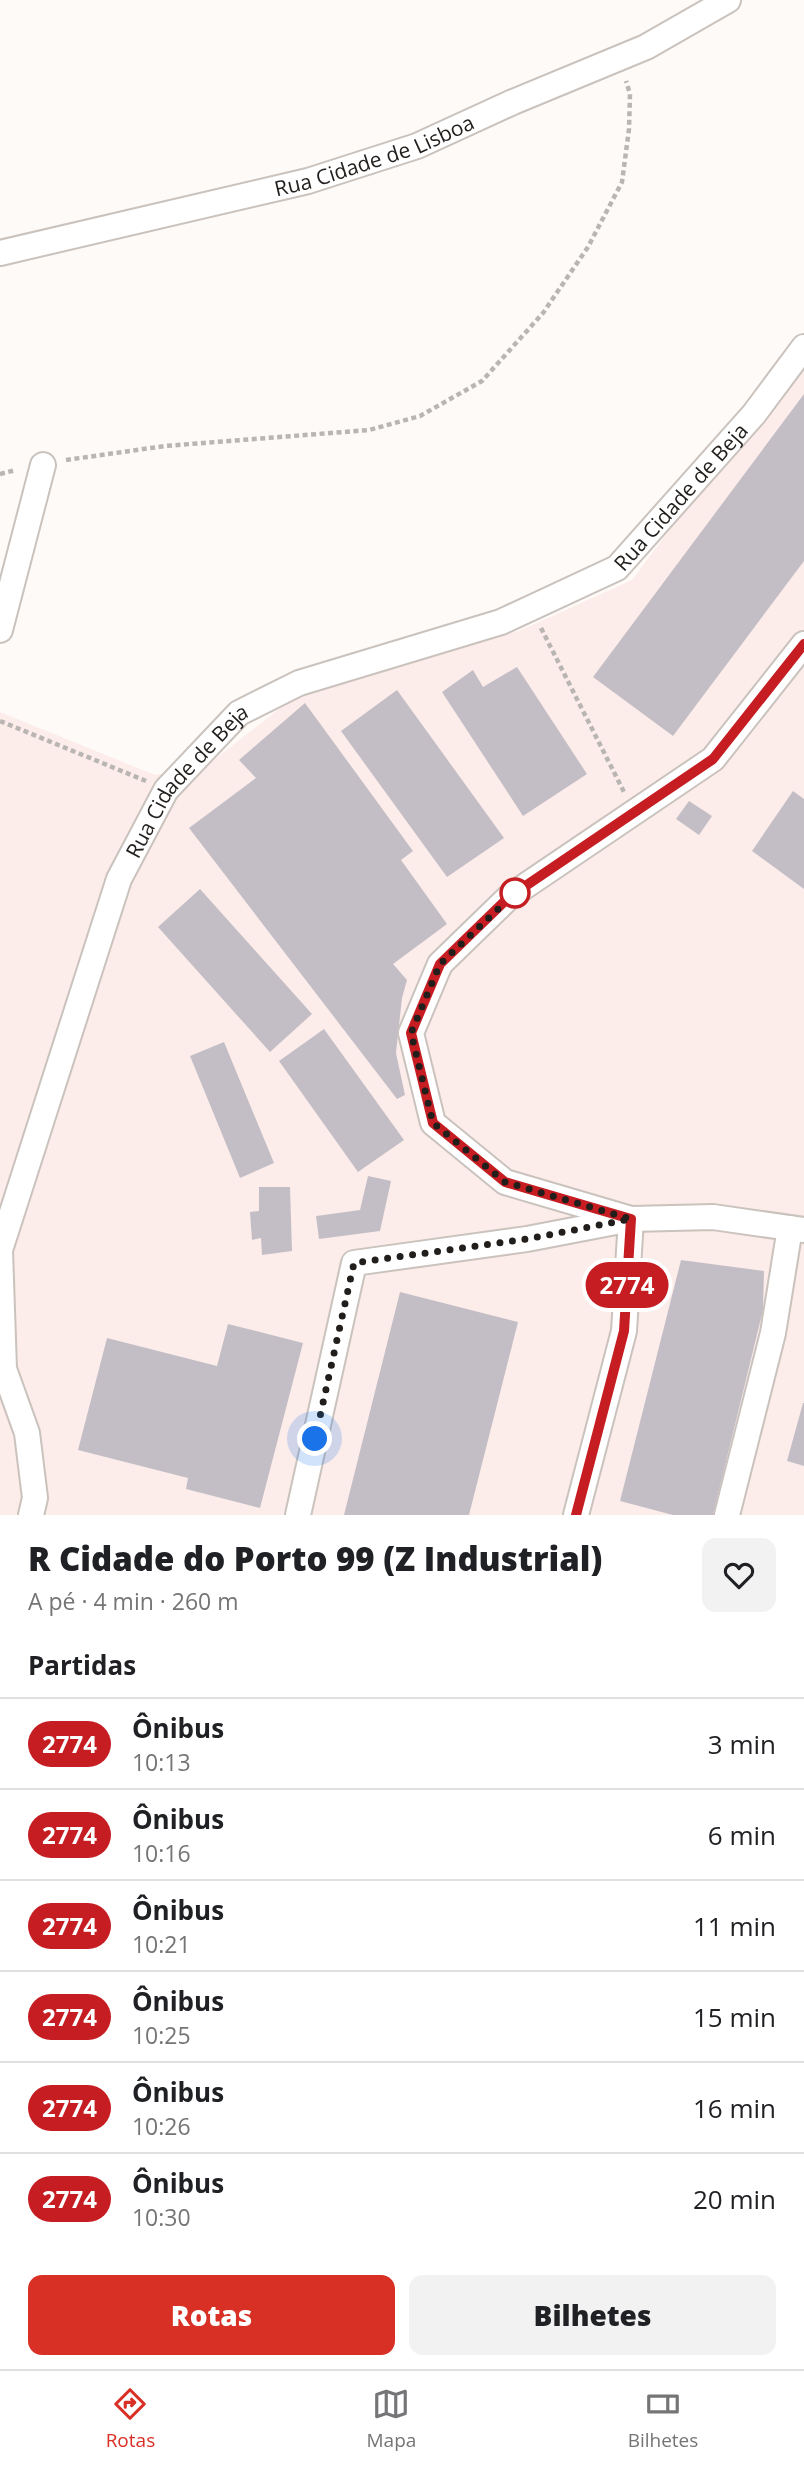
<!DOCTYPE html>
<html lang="pt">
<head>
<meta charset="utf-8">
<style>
	body { margin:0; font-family:"Open Sans",sans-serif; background:#f2f2f2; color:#202124; height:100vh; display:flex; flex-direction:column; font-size:26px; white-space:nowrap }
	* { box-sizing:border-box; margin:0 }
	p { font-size:23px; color:#757577 }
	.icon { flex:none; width:38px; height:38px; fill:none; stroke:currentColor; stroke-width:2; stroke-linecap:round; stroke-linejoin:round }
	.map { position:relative; height:1515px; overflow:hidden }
	.side { display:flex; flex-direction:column; background:#fff; flex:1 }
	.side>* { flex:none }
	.badge { padding:0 14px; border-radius:23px; font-size:24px; line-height:46px }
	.you { position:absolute; width:35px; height:35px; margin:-18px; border:5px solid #fff; border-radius:50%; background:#1a73e8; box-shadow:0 0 0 10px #1a73e833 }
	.map>.badge { position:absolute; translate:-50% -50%; box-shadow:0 0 0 4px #fff }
	h2 { padding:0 28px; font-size:26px; line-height:63px }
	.round { display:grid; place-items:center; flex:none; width:74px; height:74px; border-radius:14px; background:#f2f2f2 }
	.headline { display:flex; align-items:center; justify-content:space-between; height:119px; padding:0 28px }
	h1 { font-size:33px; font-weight:800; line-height:52px }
	.cta { display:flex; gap:14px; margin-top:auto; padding:14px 28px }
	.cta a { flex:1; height:80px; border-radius:14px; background:#d93025; color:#fff; font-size:28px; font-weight:800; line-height:80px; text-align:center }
	.cta a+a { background:#f2f2f2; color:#202124 }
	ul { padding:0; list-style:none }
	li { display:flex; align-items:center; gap:21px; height:91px; padding:0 28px; border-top:2px solid #e0e0e0 }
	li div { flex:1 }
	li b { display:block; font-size:26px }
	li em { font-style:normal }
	li .badge { min-width:77px; font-weight:700; text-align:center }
	.tabs { display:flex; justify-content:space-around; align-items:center; height:98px; border-top:2px solid #e0e0e0; background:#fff; font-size:19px; color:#757577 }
	.tabs a { display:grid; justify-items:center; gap:4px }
	.tabs .on { color:#d93025 }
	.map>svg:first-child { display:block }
</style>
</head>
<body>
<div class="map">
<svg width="804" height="1515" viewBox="0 0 804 1515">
	<rect width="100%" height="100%" fill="#fefaf8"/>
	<path fill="#fdedea" d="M 804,350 L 804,1515 L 0,1515 L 0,712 L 155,775 L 206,766 L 302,691 L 519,631 L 632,580 Z"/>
	<g fill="#c3bec6">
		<path d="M 804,394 L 804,561 L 673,736 L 593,677 Z"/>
		<path d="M 517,667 L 587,774 L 523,816 L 442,692 L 473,670 L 483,687 Z"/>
		<path d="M 397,690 L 504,838 L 447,877 L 341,731 Z"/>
		<path d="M 305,703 L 413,851 L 401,860 L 447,924 L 393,964 L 407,980 L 402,998 L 396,1053 L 405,1095 L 397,1099 L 189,828 L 256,778 L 239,760 Z"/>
		<path d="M 793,791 L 804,799 L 804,889 L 752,851 Z"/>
		<path d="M 689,801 L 712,816 L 699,835 L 676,819 Z"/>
		<path d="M 200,889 L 312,1014 L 270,1052 L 158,927 Z"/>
		<path d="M 324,1029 L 404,1140 L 358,1172 L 279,1061 Z"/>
		<path d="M 224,1042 L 274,1163 L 240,1178 L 190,1056 Z"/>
		<path d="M 368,1176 L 391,1181 L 380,1231 L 319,1239 L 316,1216 L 360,1210 Z"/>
		<path d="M 259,1187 L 290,1187 L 292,1251 L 262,1255 L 261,1238 L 252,1240 L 250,1212 L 259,1211 Z"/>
		<path d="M 681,1260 L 764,1271 L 763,1310 L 713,1515 L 673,1515 L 620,1501 Z"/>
		<path d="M 400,1292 L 518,1322 L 469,1515 L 344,1515 Z"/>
		<path d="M 228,1324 L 303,1343 L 260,1508 L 186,1489 L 188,1478 L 78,1450 L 107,1338 L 217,1366 Z"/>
		<path d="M 803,1403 L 804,1403 L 804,1466 L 787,1461 Z"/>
	</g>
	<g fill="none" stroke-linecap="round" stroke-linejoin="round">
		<defs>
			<g id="minor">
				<path id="s1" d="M 0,253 L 308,181 L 417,146 L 513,102 L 646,47 L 728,0"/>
				<path d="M 0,630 L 43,465"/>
				<path d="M 804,644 L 713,759 L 509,897 L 440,964 L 411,1033 L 433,1123 L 505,1182 L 631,1219 L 713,1217 L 804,1230"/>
				<path id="s2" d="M 31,1515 L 35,1498 L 27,1433 L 4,1369 L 0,1250 L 119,879 L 166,790 L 239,713 L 299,683 L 501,622 L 617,568 L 754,414 L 804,347"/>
				<path d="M 298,1515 L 354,1263 L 527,1239 L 626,1220"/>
				<path d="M 576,1515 L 624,1331 L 631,1219"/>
				<path d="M 727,1515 L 773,1333 L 790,1228"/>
			</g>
		</defs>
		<use href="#minor" stroke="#cac2bc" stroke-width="28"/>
		<g stroke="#b9b5b3" stroke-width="4.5" stroke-dasharray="5 3.5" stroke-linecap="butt">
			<path d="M 66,460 L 165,446 L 369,430 L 420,416 L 482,381 L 543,313 L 588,247 L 622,182 L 629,129 L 630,94 L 626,81"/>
			<path d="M 0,474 L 16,470"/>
			<path d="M 541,628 L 624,792"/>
			<path d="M 0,721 L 146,781"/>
		</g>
		<use href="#minor" stroke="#fff" stroke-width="24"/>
	</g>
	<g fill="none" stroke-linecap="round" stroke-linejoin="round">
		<defs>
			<path id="line" d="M 576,1515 L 624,1331 L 631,1219 L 505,1182 L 433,1123 L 411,1033 L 440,964 L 509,897 L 713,759 L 804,644"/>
		</defs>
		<use href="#line" stroke="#fff" stroke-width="16"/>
		<use href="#line" stroke="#c61d23" stroke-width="10"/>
		<path stroke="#211e1c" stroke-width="7" stroke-dasharray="0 12.6" d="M 315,1439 L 354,1263 L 527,1239 L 631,1219 L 505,1182 L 433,1123 L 411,1033 L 440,964 L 515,893"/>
	</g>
	<circle fill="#fff" stroke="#c61d23" stroke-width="3.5" cx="515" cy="893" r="14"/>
	<g text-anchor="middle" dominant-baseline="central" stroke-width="7" stroke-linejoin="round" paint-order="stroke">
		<g font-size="21" fill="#211e1c" stroke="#fff">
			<text stroke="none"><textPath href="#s1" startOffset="387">Rua Cidade de Lisboa</textPath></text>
			<text stroke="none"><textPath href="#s2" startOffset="1368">Rua Cidade de Beja</textPath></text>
			<text stroke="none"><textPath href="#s2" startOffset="780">Rua Cidade de Beja</textPath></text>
		</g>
	</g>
</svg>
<div class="you" style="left:315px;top:1439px"></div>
<b class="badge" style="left:627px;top:1285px;background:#c61d23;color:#fff">2774</b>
</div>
<section class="side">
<div class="headline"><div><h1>R Cidade do Porto 99 (Z Industrial)</h1><p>A pé · 4 min · 260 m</p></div><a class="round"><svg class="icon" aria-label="heart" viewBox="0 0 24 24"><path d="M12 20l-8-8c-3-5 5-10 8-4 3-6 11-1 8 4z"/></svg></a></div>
<h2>Partidas</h2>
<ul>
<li><span class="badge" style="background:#c61d23;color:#fff">2774</span><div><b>Ônibus</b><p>10:13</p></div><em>3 min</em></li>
<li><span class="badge" style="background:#c61d23;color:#fff">2774</span><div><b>Ônibus</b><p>10:16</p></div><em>6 min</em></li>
<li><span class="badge" style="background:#c61d23;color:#fff">2774</span><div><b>Ônibus</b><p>10:21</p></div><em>11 min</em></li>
<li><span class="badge" style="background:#c61d23;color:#fff">2774</span><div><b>Ônibus</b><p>10:25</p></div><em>15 min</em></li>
<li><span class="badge" style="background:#c61d23;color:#fff">2774</span><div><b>Ônibus</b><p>10:26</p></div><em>16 min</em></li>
<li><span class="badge" style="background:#c61d23;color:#fff">2774</span><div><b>Ônibus</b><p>10:30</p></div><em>20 min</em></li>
</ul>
<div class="cta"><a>Rotas</a><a>Bilhetes</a></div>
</section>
<nav class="tabs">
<a class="on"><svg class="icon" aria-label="directions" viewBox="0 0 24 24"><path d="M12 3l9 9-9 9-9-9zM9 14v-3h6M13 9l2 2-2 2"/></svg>Rotas</a>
<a><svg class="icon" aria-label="map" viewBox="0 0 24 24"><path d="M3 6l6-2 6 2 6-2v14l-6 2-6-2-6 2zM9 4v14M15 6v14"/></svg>Mapa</a>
<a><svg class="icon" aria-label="tickets" viewBox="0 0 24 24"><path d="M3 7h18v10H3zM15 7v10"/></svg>Bilhetes</a>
</nav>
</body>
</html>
